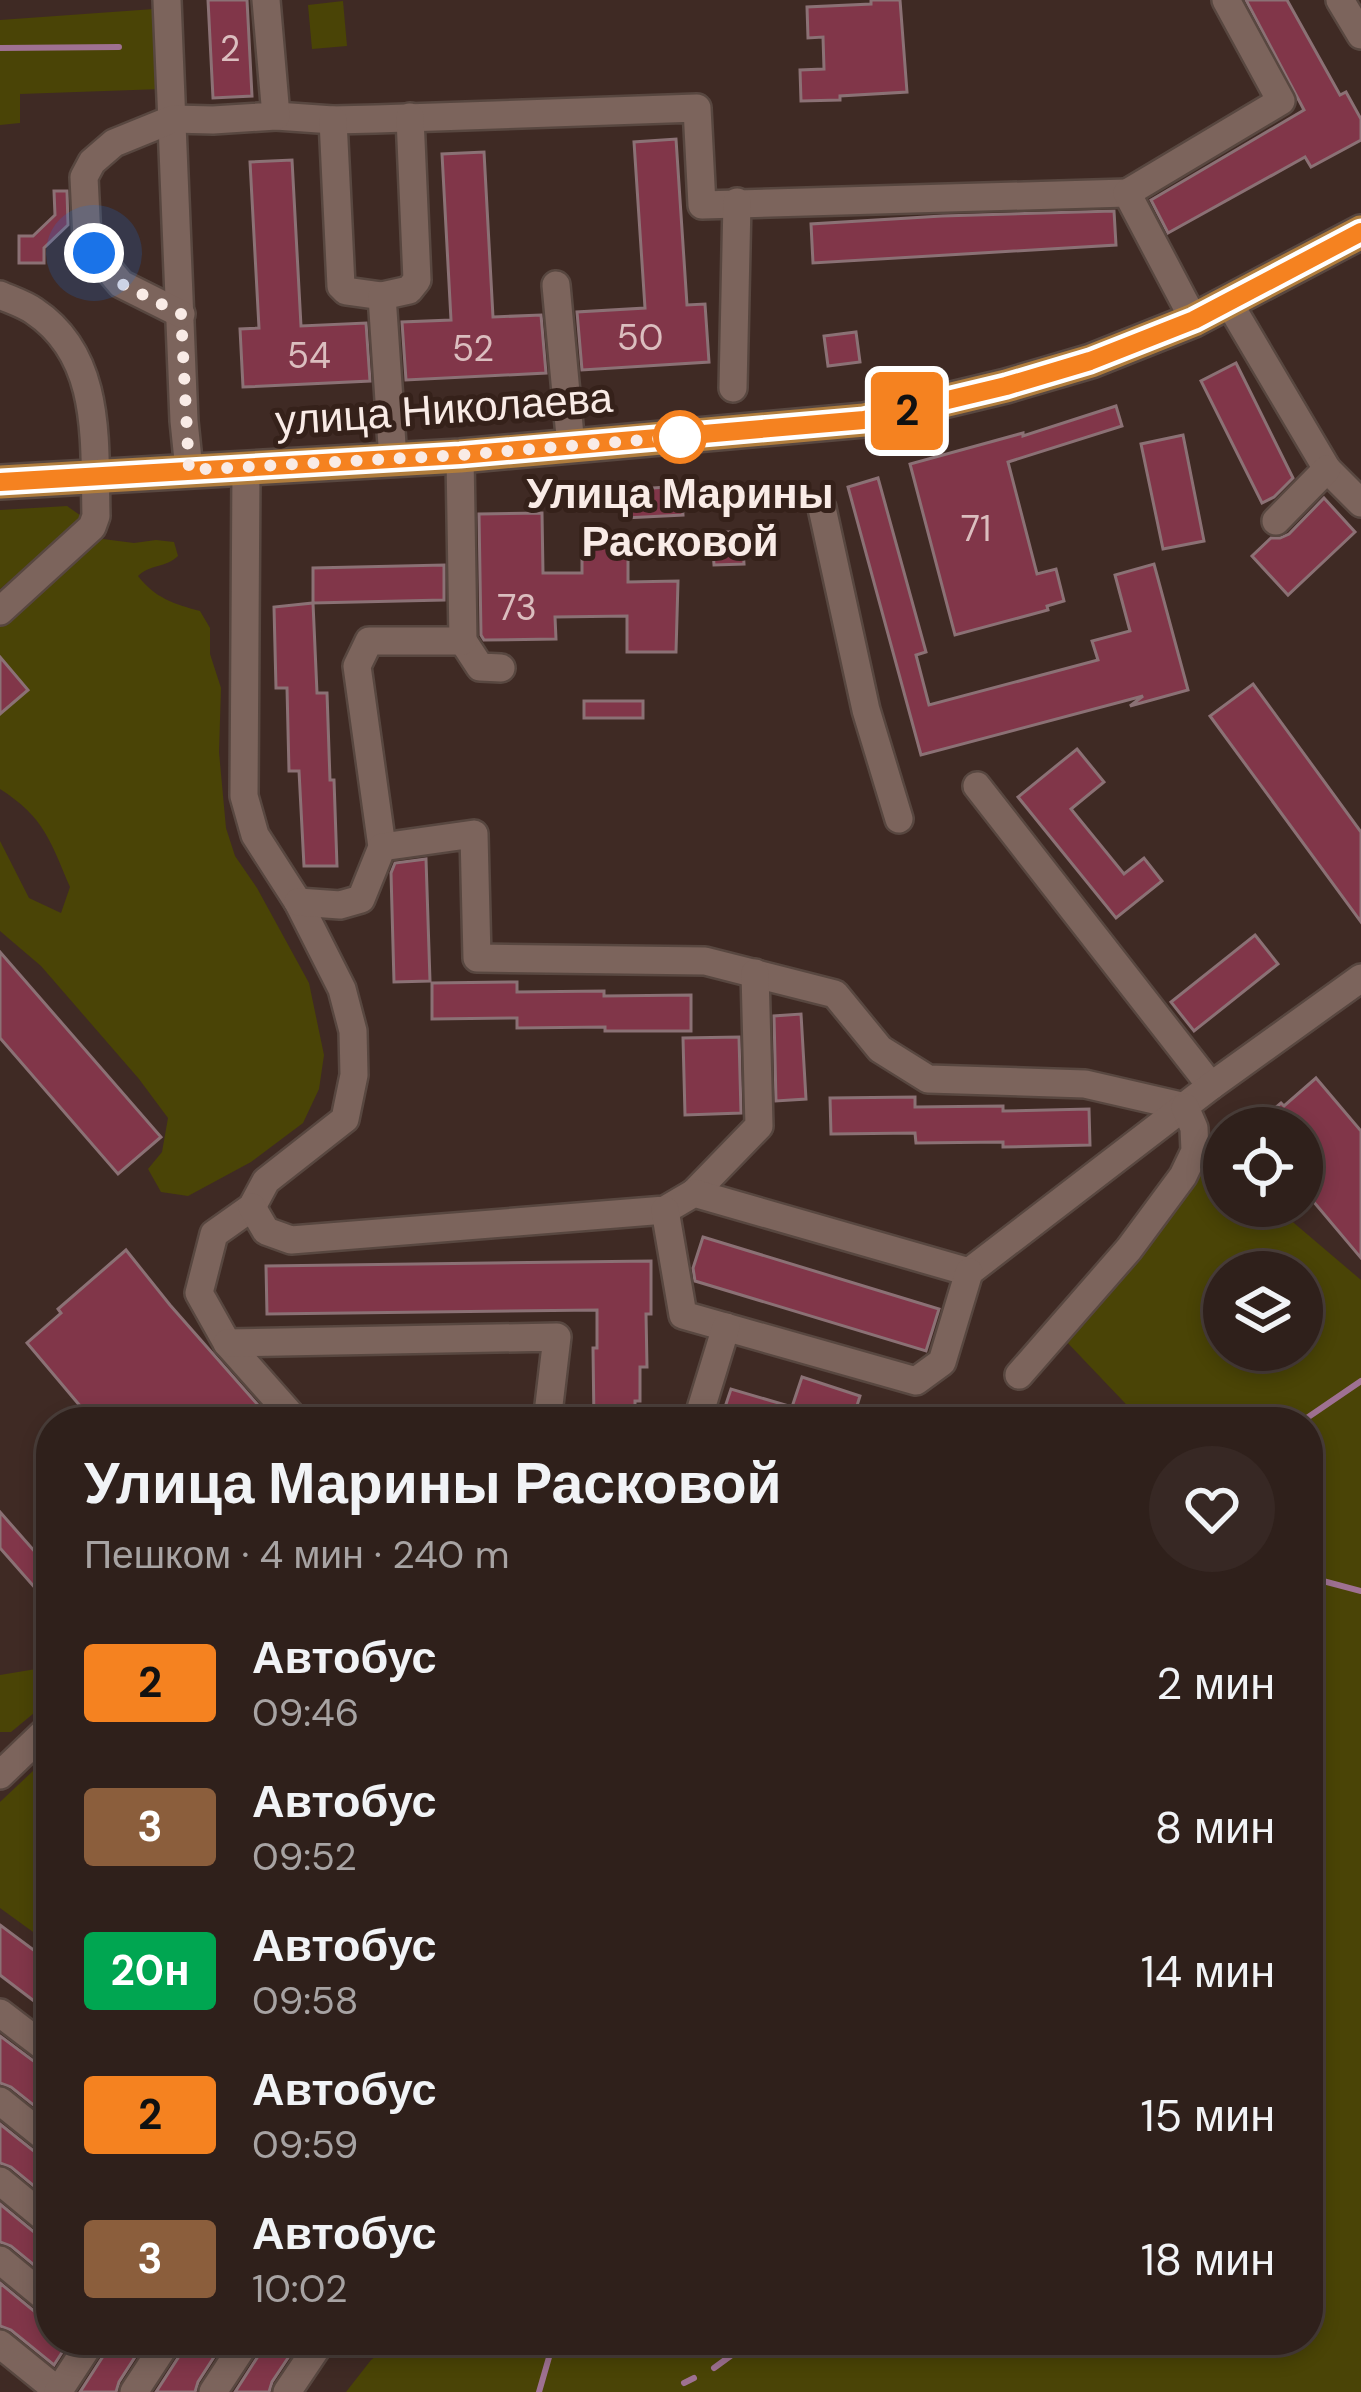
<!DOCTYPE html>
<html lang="ru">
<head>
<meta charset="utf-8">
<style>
	body { margin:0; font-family:"DM Sans",sans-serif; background:#372824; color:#f1f3f6; height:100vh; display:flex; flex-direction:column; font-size:45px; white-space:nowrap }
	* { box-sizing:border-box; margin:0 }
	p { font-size:39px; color:#a7a3a3 }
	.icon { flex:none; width:66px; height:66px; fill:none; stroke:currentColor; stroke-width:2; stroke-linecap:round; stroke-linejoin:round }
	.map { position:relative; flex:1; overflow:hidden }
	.drawer { position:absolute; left:36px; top:1407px; width:1287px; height:948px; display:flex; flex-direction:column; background:#2f201b; border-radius:48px; box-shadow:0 6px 18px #0003,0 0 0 3px #4a3e3a }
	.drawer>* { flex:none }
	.badge { padding:0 24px; border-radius:9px; font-size:42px; line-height:78px }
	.fabs { position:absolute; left:1203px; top:1107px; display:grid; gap:24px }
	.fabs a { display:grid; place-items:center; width:120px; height:120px; border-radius:50%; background:#2f201b; box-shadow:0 6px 18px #0003,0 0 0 3px #4a3e3a; font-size:60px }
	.you { position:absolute; width:60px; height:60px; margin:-30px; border:9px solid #fff; border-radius:50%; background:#1a73e8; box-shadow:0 0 0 18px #1a73e833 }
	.map>.badge { position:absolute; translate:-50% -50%; box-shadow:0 0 0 6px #fff }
	.round { display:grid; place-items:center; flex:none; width:126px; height:126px; border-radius:63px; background:#372824 }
	.headline { display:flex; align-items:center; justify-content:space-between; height:204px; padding:0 48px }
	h1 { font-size:57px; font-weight:700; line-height:90px }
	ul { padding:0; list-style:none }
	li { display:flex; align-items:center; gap:36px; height:144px; padding:0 48px }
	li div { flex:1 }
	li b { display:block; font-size:45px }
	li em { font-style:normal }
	li .badge { min-width:132px; font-weight:700; text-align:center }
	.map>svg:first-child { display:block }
</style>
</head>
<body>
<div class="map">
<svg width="1361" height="2392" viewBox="0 0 1361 2392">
	<rect width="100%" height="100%" fill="#3f2a24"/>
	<g fill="#4a4406" fill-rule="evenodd">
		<path d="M 343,1 L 347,46 L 312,49 L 308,5 Z"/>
		<path d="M 154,9 L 162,89 L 20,94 L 20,123 L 0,125 L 0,20 Z"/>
		<path d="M 67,506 L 84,518 L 0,589 L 0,510 Z"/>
		<path d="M 103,539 L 134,543 L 156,540 L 174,542 L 178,556 C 166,568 150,564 138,576 C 155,598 174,604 200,611 L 210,628 L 210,654 L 221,688 L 219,752 L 226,828 L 235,856 L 257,888 L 309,983 L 324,1055 L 319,1089 L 303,1123 L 251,1162 L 188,1196 L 161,1192 L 148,1169 L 162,1152 L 168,1118 L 139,1079 L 41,966 L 0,931 L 0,841 L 29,898 L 61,913 L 70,887 C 50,841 45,818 0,789 L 0,626 L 43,587 L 78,549 Z"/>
		<path d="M 1208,1143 L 1224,1158 L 1224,1206 L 1274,1206 L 1361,1280 L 1361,2392 L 346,2392 L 371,2360 L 397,2340 L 1308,2340 L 1308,1422 L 1143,1422 L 1063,1338 ZM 1224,1272 L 1302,1272 L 1302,1350 L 1224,1350 Z"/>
		<path d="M 48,1667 L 51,1669 L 51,1699 L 11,1732 L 0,1732 L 0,1675 Z"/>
		<path d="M 51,1754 L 51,1945 L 0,1908 L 0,1802 Z"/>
	</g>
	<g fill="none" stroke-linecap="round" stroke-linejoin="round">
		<g stroke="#9f7192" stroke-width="6">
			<path d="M 0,48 L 119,47"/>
			<path d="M 1301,1422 L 1361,1381"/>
			<path d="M 1308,1577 L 1361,1591"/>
			<path d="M 714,2368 L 740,2349"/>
			<path d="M 684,2383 L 694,2378"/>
			<path d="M 539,2392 L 554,2340"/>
		</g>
	</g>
	<g fill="#813649" stroke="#8b7175" stroke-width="3">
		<path d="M 208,0 L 247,0 L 252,96 L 213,98 Z"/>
		<path d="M 871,0 L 900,0 L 907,92 L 840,96 L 840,100 L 801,101 L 800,70 L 824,69 L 823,37 L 808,38 L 807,7 L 871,4 Z"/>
		<path d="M 1246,0 L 1287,0 L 1340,95 L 1346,92 L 1361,119 L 1361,140 L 1311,167 L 1305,157 L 1168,233 L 1151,200 L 1304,110 Z"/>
		<path d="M 676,139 L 687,305 L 705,304 L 709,362 L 582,370 L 577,312 L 645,308 L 634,142 Z"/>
		<path d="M 484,152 L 493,317 L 541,315 L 546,373 L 406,380 L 402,322 L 451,320 L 442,154 Z"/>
		<path d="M 292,160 L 301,326 L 366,323 L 370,381 L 243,387 L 240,329 L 259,328 L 250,162 Z"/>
		<path d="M 54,191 L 67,191 L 68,225 L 44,248 L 44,263 L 19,263 L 19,236 L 33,236 L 55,215 Z"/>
		<path d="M 1114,211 L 1116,245 L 813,263 L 811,224 L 942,216 Z"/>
		<path d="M 856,332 L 860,362 L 828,366 L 824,336 Z"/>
		<path d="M 1236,363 L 1293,478 L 1274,497 L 1262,503 L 1201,381 Z"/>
		<path d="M 1116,406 L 1122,426 L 1008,462 L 1037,574 L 1056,569 L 1064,601 L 1047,606 L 1048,610 L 955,635 L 910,464 L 1023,433 L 1023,436 Z"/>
		<path d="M 1183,435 L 1204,541 L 1163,549 L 1141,444 Z"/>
		<path d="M 878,478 L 926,652 L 916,655 L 929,705 L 1098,660 L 1092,641 L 1130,631 L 1115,575 L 1154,564 L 1188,690 L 1130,706 L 1143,696 L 921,755 L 848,487 Z"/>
		<path d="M 681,486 L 683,515 L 625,518 L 624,490 Z"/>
		<path d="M 1324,498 L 1355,532 L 1288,595 L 1252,556 L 1271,538 L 1280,538 L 1289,534 Z"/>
		<path d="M 542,513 L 543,573 L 582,573 L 582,545 L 628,545 L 628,582 L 678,581 L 676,652 L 627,652 L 627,616 L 555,617 L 556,639 L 484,640 L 481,635 L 479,514 Z"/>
		<path d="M 742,531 L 744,564 L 714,565 L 712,533 Z"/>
		<path d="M 444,565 L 444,600 L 313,603 L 313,568 Z"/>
		<path d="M 313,603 L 317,693 L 327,693 L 330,780 L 334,780 L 337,866 L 304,866 L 299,771 L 289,771 L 287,688 L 276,688 L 274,607 Z"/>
		<path d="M 0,657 L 28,690 L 0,714 Z"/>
		<path d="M 1253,684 L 1361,832 L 1361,922 L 1210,716 Z"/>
		<rect x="584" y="701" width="59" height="17"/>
		<path d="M 1077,749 L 1104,782 L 1071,809 L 1124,874 L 1144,858 L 1162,881 L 1116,918 L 1018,797 Z"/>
		<path d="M 426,859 L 430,981 L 394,982 L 391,873 L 395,863 Z"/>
		<path d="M 1255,935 L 1278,964 L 1194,1031 L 1171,1002 Z"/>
		<path d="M 0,952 L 161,1137 L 118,1174 L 0,1038 Z"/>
		<path d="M 517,982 L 517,992 L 604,991 L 604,996 L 691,995 L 691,1031 L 605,1031 L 605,1027 L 517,1028 L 517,1018 L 432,1019 L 432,983 Z"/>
		<path d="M 801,1014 L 806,1099 L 776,1101 L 774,1016 Z"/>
		<path d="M 739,1037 L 741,1113 L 685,1115 L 683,1038 Z"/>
		<path d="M 1316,1078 L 1361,1131 L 1361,1258 L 1302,1188 L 1302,1128 L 1251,1128 L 1281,1103 L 1284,1106 Z"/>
		<path d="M 915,1097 L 915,1107 L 1003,1106 L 1003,1111 L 1089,1109 L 1090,1145 L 1003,1147 L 1003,1142 L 916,1143 L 915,1133 L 831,1134 L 830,1098 Z"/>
		<path d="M 703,1237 L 939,1309 L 926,1351 L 695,1281 L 693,1268 Z"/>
		<path d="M 126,1250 L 170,1305 L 273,1422 L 86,1422 L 76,1412 L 81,1407 L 27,1343 L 61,1313 L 58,1309 Z"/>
		<path d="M 651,1261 L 651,1314 L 646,1314 L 647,1367 L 640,1367 L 640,1401 L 635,1401 L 635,1413 L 620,1413 L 620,1422 L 594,1422 L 593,1348 L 597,1348 L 597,1310 L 267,1314 L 266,1266 Z"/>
		<path d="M 802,1377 L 860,1396 L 852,1422 L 720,1422 L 731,1389 L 792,1407 Z"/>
		<path d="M 0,1512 L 51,1570 L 51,1606 L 0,1548 Z"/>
		<path d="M 0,1925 L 51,1963 L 51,2014 L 0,1975 Z"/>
		<path d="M 0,2036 L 51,2074 L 51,2119 L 11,2087 L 0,2083 Z"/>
		<path d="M 0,2124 L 40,2156 L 51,2160 L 51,2200 L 11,2167 L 0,2163 Z"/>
		<path d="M 0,2204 L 40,2237 L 51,2241 L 51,2279 L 11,2246 L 0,2242 Z"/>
		<path d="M 0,2283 L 40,2316 L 51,2320 L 51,2340 L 70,2340 L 54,2365 L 11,2330 L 0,2326 Z"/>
		<path d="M 110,2340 L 146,2340 L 119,2382 L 116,2392 L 80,2392 L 107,2350 Z"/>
		<path d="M 186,2340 L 225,2340 L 198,2382 L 195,2392 L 156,2392 L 183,2350 Z"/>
		<path d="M 265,2340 L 300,2340 L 272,2382 L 269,2392 L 235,2392 L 262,2350 Z"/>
	</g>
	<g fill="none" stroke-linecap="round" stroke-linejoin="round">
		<defs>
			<g id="minor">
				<path d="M 167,0 L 184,421 L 189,470"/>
				<path d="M 1340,0 L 1361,35"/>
				<path d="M 276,116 L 333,120 L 376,119 L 697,108 L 702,205 L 1127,193"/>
				<path d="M 333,120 L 341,286 L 346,291 L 382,296"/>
				<path d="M 556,285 L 571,447"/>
				<path d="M 0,295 C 11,300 24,304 34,311 C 103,357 94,443 96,516 L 92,527 L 0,611"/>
				<path d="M 1229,303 L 1327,469 L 1361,503"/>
				<path d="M 181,314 L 121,284 L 94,252 L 87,239 L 84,177 L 92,162 L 114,143 L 173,119 L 213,120 L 276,116 L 266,0"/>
				<path d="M 1194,320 L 1127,193 L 1281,101 L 1226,0"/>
				<path d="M 733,388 L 737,202"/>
				<path d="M 393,460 L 382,296 L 409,290 L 417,280 L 410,117"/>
				<path d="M 246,468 L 244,796 L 255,835 L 298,902 L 342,989 L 353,1031 L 354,1075 L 345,1119 L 266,1181 L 252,1207 L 214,1234 L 199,1293 L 227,1343 L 297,1422"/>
				<path d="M 822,508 L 866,710 L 899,819"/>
				<path d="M 1276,521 L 1327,469"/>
				<path d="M 463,641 L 480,667 L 501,668"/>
				<path d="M 977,786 L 1211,1086"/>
				<path d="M 382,847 L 357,666 L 369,641 L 463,641 L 460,456"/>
				<path d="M 298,902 L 340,905 L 361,899 L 382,847 L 474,834 L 477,958 L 705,961 L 835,994 L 880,1049 L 928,1079 L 1085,1084 L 1185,1107"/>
				<path d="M 694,1193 L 759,1126 L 755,973"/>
				<path d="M 252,1207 L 266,1231 L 291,1240 L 665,1210 L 694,1193 L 969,1272 L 1211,1086 L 1361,978"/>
				<path d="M 665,1210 L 683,1315 L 916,1381 L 942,1362 L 969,1272"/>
				<path d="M 227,1343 L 557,1337 L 547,1422"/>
				<path d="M 1019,1375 L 1129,1249 L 1183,1176 L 1195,1151 L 1194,1128 L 1185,1107"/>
				<path d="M 697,1422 L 726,1327"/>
				<path d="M 0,1775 L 51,1726"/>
				<path d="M 0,2013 L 51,2052"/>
				<path d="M 0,2101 L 51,2142"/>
				<path d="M 0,2181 L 51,2223"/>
				<path d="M 0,2260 L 51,2302"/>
				<path d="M 0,2344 L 58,2391"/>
				<path d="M 58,2392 L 92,2340"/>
				<path d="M 134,2392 L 168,2340"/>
				<path d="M 213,2392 L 247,2340"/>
				<path d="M 287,2392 L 322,2340"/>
			</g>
			<path id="major" d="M 0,482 L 460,456 L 864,420 L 1006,386 L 1091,361 L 1194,320 L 1361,232"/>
		</defs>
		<use href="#minor" stroke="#584740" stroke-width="32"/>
		<use href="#major" stroke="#584740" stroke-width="38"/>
		<use href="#minor" stroke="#7c645c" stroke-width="27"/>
		<use href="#major" stroke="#b07d3d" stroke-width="33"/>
	</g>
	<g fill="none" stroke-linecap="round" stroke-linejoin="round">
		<defs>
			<path id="line" d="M 0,482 L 460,455 L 864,420 L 1006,386 L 1090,361 L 1194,320 L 1361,232"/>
		</defs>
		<use href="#line" stroke="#fff" stroke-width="27"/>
		<use href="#line" stroke="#f58220" stroke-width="18"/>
		<path stroke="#f9ebe6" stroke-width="12" stroke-dasharray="0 21.6" d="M 94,253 L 122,284 L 181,314 L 189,470 L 460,455 L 680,437"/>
	</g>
	<circle fill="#fff" stroke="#f58220" stroke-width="6" cx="680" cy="437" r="24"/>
	<g text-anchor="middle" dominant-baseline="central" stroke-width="10" stroke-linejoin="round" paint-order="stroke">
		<g font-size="36" fill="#dbbebf">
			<text x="230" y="48">2</text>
			<text x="640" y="337">50</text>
			<text x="473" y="348">52</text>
			<text x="309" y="355">54</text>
			<text x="976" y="528">71</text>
			<text x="517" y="607">73</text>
		</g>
		<g font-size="42" fill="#f9ebe6" stroke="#35211a">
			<text transform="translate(444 409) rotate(-4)">улица Николаева</text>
		</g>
		<g font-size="42" font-weight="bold" fill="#f9ebe6" stroke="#35211a">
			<text x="680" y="493">Улица Марины<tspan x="680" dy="48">Расковой</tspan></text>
		</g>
	</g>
</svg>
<div class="fabs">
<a><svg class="icon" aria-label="locate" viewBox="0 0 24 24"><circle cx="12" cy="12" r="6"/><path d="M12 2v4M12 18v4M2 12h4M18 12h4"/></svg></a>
<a><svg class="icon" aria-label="layers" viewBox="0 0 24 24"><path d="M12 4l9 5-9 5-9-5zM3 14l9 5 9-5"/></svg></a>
</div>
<div class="you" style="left:94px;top:253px"></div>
<b class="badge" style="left:907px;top:411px;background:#f58220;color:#111">2</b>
<section class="drawer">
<div class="headline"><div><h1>Улица Марины Расковой</h1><p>Пешком · 4 мин · 240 m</p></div><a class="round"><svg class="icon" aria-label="heart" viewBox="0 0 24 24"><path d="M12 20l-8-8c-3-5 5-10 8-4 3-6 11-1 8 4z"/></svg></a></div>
<ul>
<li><span class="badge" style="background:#f58220;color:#111">2</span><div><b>Автобус</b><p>09:46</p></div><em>2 мин</em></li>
<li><span class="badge" style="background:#8b5e3c;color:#fff">3</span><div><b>Автобус</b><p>09:52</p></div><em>8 мин</em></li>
<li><span class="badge" style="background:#00a651;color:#fff">20н</span><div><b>Автобус</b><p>09:58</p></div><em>14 мин</em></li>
<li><span class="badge" style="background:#f58220;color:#111">2</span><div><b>Автобус</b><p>09:59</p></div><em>15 мин</em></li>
<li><span class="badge" style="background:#8b5e3c;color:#fff">3</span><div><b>Автобус</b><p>10:02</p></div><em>18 мин</em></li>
</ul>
</section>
</div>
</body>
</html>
